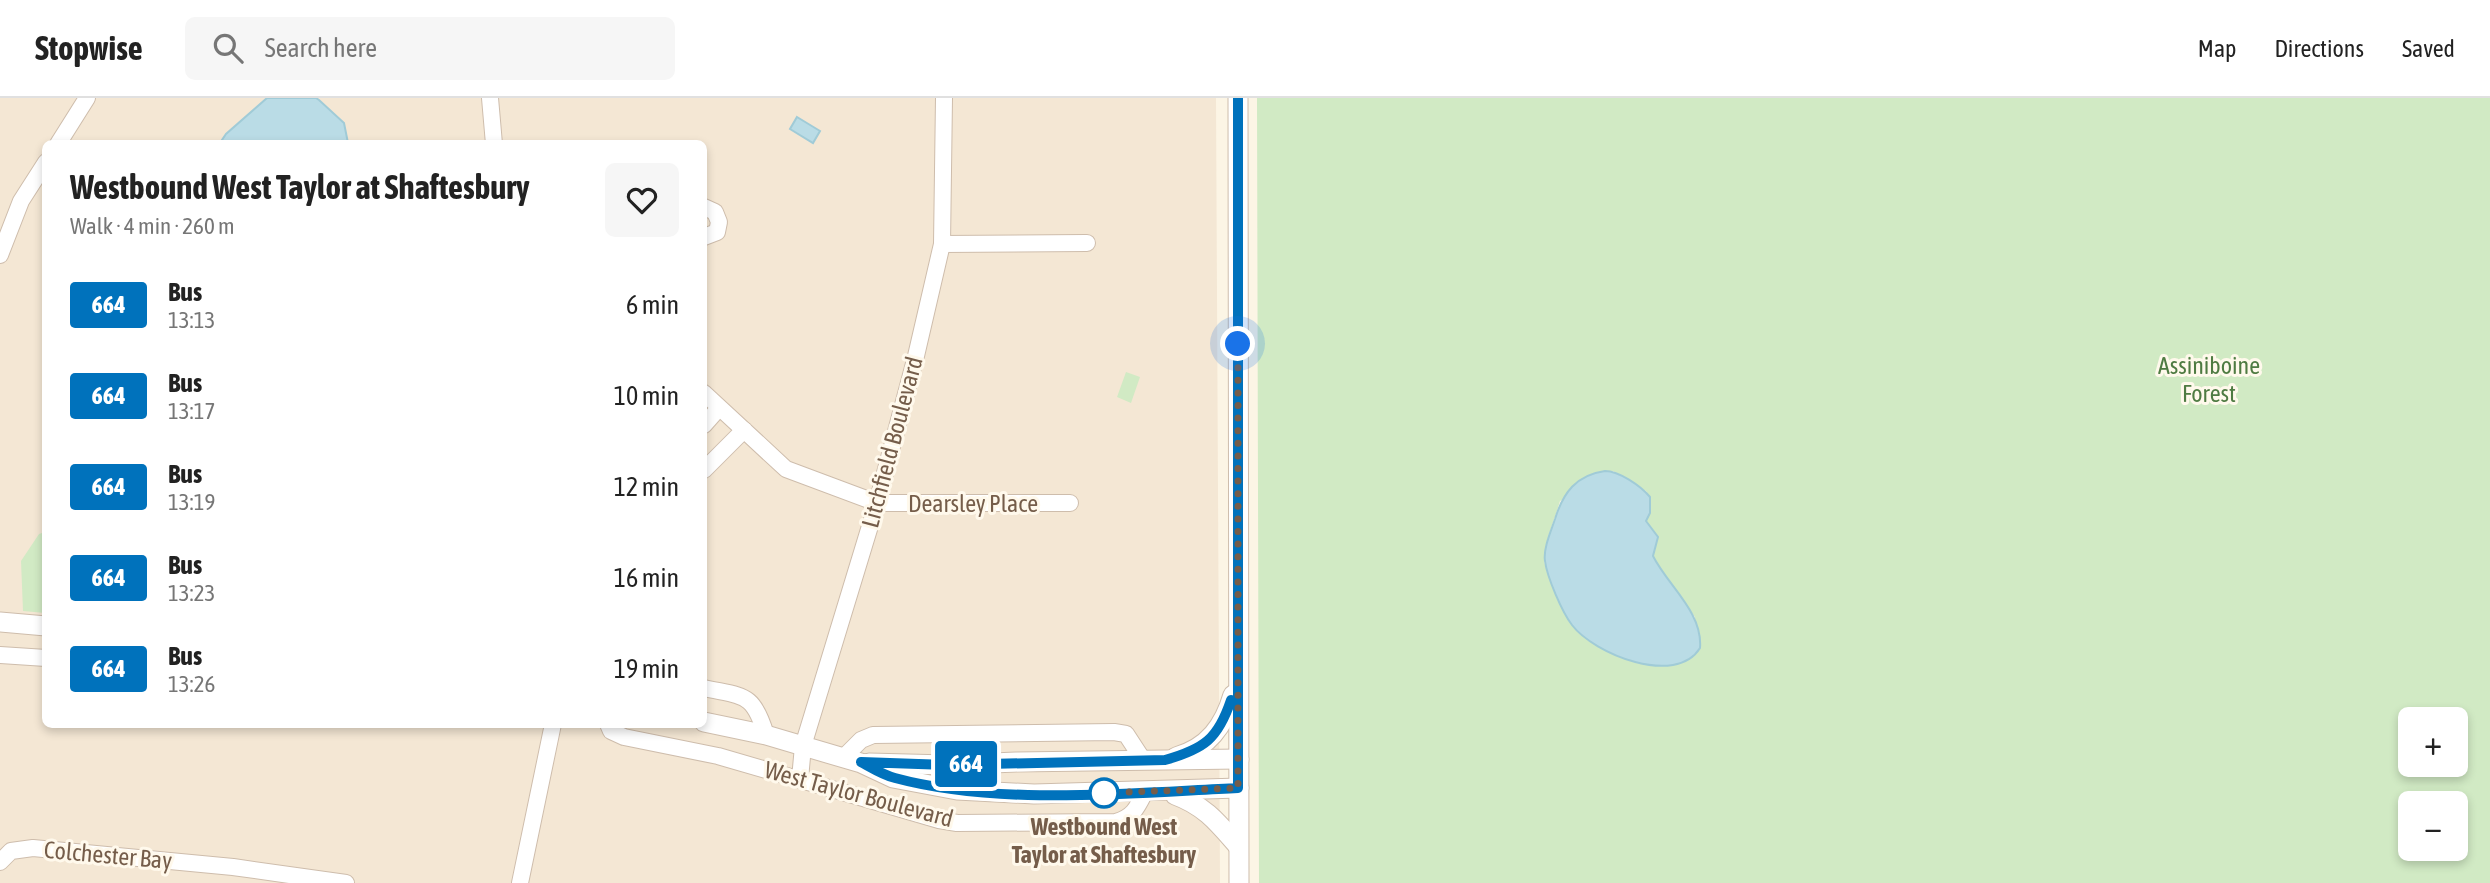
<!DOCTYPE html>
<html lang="en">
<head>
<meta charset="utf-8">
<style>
	body { margin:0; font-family:"Asap Condensed",sans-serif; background:#f6f6f6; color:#222; height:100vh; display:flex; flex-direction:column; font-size:26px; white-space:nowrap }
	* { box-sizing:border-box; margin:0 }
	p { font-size:23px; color:#767676 }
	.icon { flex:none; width:38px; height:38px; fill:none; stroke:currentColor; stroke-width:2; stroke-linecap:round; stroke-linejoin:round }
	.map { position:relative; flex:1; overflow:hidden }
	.drawer { position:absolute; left:42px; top:42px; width:665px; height:588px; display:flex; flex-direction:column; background:#fff; border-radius:10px; box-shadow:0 4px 10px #0003 }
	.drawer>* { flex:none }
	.badge { padding:0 14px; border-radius:5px; font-size:24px; line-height:46px }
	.tools { position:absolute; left:2398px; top:609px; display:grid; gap:14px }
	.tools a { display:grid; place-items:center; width:70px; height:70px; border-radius:10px; background:#fff; box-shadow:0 4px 10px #0003; font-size:35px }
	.you { position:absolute; width:35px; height:35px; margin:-18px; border:5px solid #fff; border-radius:50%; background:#1a73e8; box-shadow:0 0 0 10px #1a73e833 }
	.map>.badge { position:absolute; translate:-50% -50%; box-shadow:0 0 0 4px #fff }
	.round { display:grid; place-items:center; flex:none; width:74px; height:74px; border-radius:10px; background:#f6f6f6 }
	.headline { display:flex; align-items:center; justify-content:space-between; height:119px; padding:0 28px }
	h1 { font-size:33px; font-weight:700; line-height:52px }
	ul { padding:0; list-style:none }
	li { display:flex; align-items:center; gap:21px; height:91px; padding:0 28px }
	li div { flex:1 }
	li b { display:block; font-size:26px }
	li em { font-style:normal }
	li .badge { min-width:77px; font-weight:700; text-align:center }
	header { display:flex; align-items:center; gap:42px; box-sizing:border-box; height:98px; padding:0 35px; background:#fff; border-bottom:2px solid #e0e0e0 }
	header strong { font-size:33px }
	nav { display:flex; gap:38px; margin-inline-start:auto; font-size:24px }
	.search { width:490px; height:63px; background:#f6f6f6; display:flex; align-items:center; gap:18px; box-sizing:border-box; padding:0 24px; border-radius:10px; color:#767676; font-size:26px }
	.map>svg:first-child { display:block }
</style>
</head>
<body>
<header>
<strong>Stopwise</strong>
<div class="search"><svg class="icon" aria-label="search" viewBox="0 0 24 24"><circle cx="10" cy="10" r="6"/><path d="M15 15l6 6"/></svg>Search here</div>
<nav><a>Map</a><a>Directions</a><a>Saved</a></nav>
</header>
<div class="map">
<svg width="2490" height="785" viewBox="0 0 2490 785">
	<rect width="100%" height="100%" fill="#fcf5e5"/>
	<path fill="#f4e7d4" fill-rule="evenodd" d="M 0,0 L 1216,0 L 1220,785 L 0,785 ZM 46,46 L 704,46 L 704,626 L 46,626 Z"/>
	<g fill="#d1eac4" fill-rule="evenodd">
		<path d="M 1257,0 L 2490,0 L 2490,785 L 1259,785 ZM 1613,373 L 1646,393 L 1650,399 L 1650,415 L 1646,424 L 1653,434 L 1653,457 L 1660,471 L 1695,519 L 1696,556 C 1664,584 1601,557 1575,529 C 1566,521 1544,472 1544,461 C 1544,445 1556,418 1560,403 ZM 2410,621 L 2455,621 L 2455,667 L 2410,667 ZM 2410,705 L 2455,705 L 2455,751 L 2410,751 Z"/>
		<path d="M 1126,274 L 1140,279 L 1131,305 L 1117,299 Z"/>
		<path d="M 45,434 L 45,515 L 23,513 L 21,463 L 39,436 Z"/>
	</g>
	<g fill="#badce6" stroke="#a0cbd7" stroke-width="2">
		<path d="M 267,0 L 316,0 L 319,2 L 344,25 L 348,45 L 220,45 L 226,36 Z"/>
		<path d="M 797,19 L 820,33 L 813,45 L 790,31 Z"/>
		<path d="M 1605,373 C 1619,373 1641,388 1650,399 L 1650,415 L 1646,423 L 1658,439 L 1653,458 C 1668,488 1703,514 1700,550 C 1676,589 1594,556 1572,527 C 1562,514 1547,479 1545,463 C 1543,451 1551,433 1555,421 C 1563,395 1576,377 1605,373 Z"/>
	</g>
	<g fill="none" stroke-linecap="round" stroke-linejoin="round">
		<defs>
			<g id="minor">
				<path d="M 490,0 L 494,46"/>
				<path d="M 58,46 L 87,0"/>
				<path d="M 704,109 L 715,114 L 719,124 L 717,134 L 704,139"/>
				<path d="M 942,146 L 1087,145"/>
				<path d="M 0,157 L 21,103 L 46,64"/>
				<path d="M 704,295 L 786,371 L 877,405 L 1070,405"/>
				<path d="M 704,327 L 719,310"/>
				<path d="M 704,372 L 744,332"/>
				<path d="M 0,557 L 46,560"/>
				<path d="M 704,590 C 744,599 753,594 766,637"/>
				<path d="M 608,626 L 611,633 L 624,639 L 718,658 L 939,722 L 957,725 L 1116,724 C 1133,719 1137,710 1145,694"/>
				<path d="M 843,660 L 861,642 L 873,637 L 1114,634 L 1126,636 L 1143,662"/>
				<path d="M 800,681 L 803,648 L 877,405 L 916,258 L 942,146 L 944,0"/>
				<path d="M 0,764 L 11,753 L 33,750 L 233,769 L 346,785"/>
				<path d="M 520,785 L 553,626"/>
			</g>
			<g id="tertiary">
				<path d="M 1238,0 L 1239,785"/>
				<path d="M 0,524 L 46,528"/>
				<path d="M 704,624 L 766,637 L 861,665 L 893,680 L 957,692 L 1034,696 L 1239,690"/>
				<path d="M 1176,659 C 1208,650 1224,628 1233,597"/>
				<path d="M 869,665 L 947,667 L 1016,664 L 1239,661"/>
				<path d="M 1175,697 C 1205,708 1218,725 1238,748"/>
			</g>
		</defs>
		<use href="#minor" stroke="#cebdac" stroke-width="18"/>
		<use href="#tertiary" stroke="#cebdac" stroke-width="21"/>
		<use href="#minor" stroke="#fff" stroke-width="16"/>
		<use href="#tertiary" stroke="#fff" stroke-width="19"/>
	</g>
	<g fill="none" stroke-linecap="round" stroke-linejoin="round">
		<defs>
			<path id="line" d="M 1231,602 C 1218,641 1204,651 1165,662 L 947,667 L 861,664 C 872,670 883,677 895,680 C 999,708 1131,695 1238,690 L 1238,0"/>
		</defs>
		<use href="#line" stroke="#fff" stroke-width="16"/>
		<use href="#line" stroke="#0072bc" stroke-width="10"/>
		<path stroke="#755d4a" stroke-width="7" stroke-dasharray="0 12.6" d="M 1104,695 L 1238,690 L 1238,246"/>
	</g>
	<circle fill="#fff" stroke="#0072bc" stroke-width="3.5" cx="1104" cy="695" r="14"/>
	<g text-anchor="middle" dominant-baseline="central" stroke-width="6" stroke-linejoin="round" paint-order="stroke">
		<g font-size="24" fill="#4f7b42" stroke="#fff9ec">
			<text x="2209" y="267">Assiniboine<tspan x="2209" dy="28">Forest</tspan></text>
		</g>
		<g font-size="24" fill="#755d4a" stroke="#fff9ec">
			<text transform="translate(892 344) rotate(-75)">Litchfield Boulevard</text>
			<text x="973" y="405">Dearsley Place</text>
			<text transform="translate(859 696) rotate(15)">West Taylor Boulevard</text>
			<text transform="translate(108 757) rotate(5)">Colchester Bay</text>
		</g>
		<g font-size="24" font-weight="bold" fill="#755d4a" stroke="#fff9ec">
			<text x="1104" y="728">Westbound West<tspan x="1104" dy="28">Taylor at Shaftesbury</tspan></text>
		</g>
	</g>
</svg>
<div class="tools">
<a>+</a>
<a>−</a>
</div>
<div class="you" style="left:1238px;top:246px"></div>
<b class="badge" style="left:966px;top:666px;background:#0072bc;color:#fff">664</b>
<section class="drawer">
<div class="headline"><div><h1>Westbound West Taylor at Shaftesbury</h1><p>Walk · 4 min · 260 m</p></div><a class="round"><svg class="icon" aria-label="heart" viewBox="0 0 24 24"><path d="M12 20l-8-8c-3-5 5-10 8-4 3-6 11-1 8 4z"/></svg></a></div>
<ul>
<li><span class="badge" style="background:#0072bc;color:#fff">664</span><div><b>Bus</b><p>13:13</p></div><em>6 min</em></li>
<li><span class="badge" style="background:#0072bc;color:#fff">664</span><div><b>Bus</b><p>13:17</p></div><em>10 min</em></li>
<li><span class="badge" style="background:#0072bc;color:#fff">664</span><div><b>Bus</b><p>13:19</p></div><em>12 min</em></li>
<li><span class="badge" style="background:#0072bc;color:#fff">664</span><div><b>Bus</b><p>13:23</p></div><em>16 min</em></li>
<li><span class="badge" style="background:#0072bc;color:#fff">664</span><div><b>Bus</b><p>13:26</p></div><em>19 min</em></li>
</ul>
</section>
</div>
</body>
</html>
